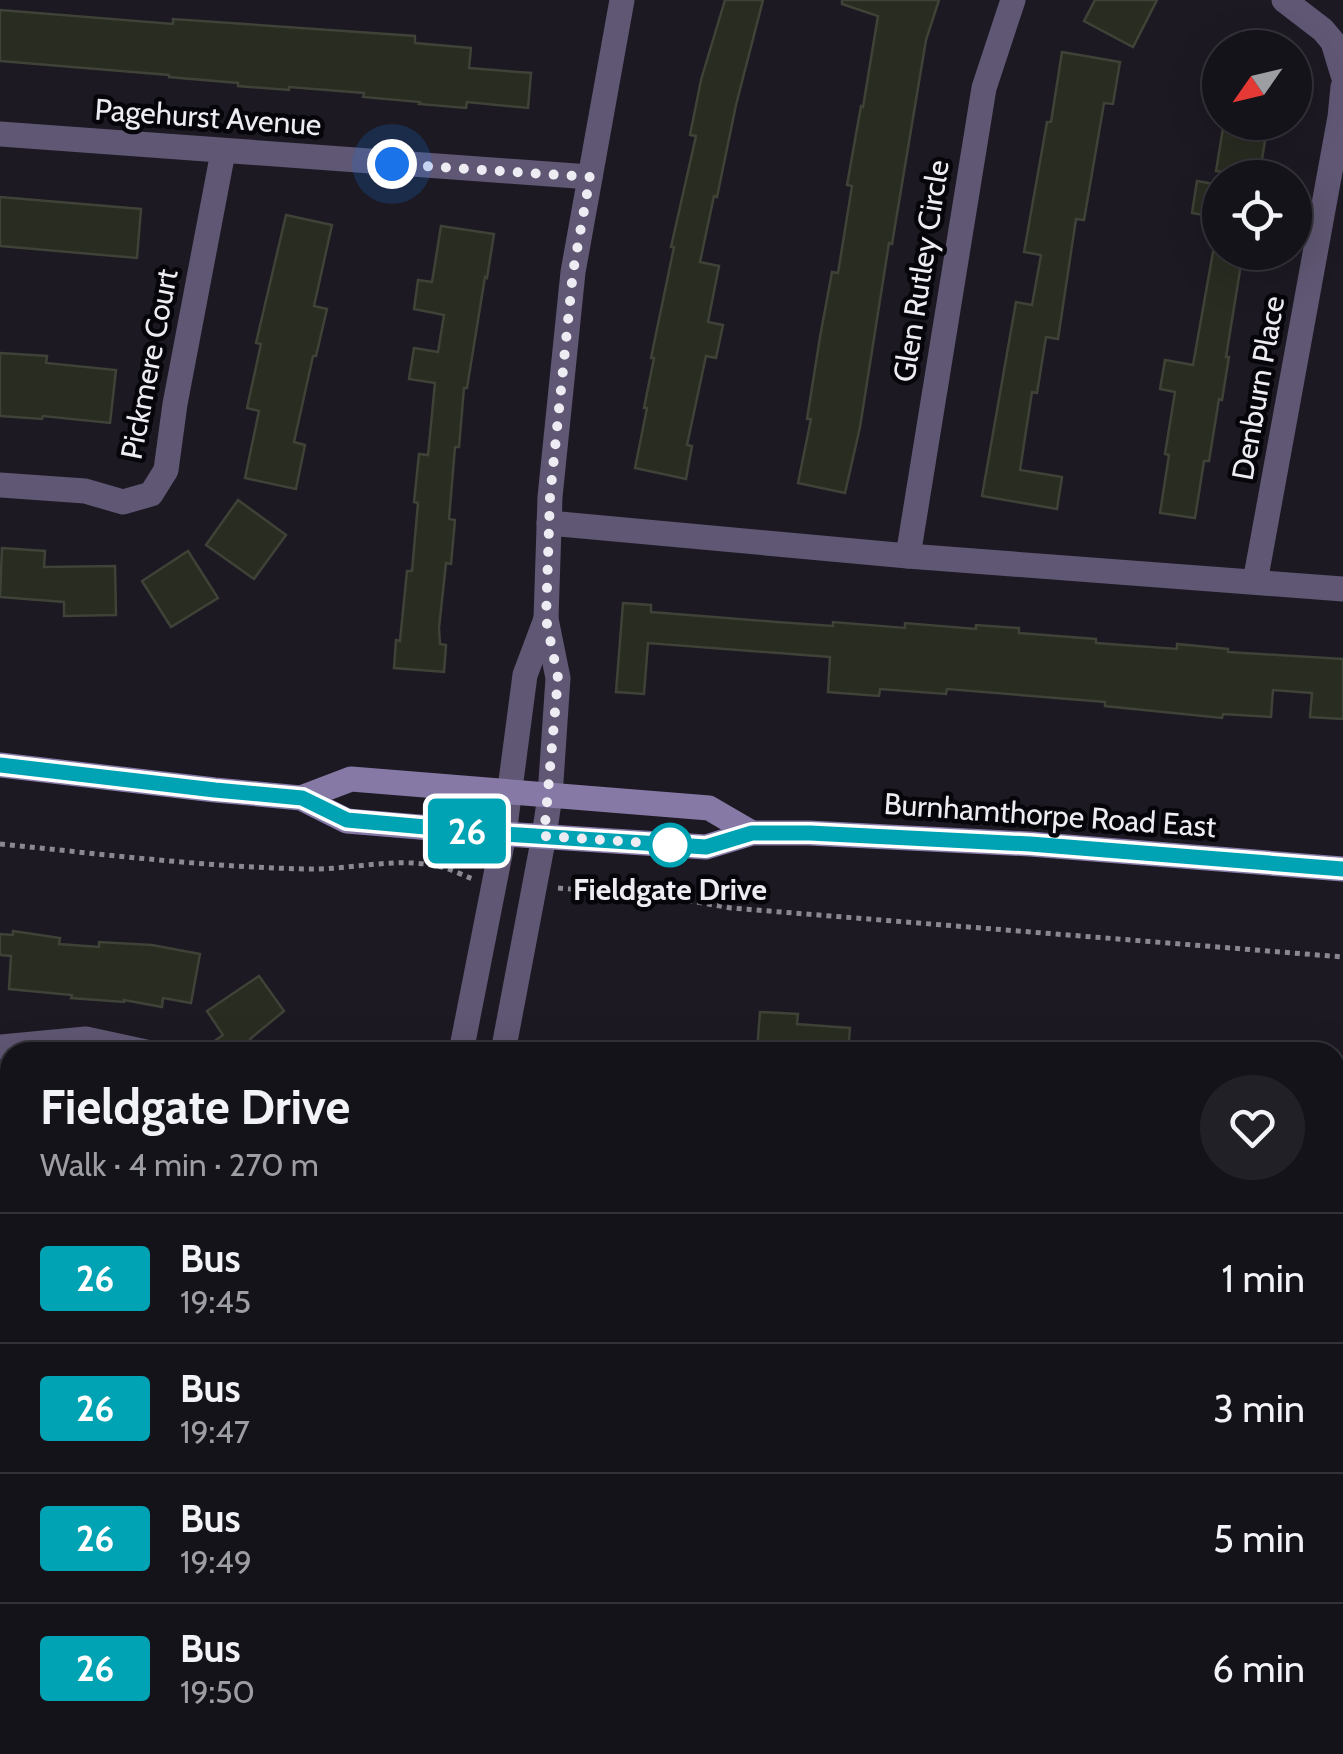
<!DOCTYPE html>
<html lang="en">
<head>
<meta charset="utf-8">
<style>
	body { margin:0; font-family:Cabin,sans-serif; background:#222027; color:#f1f3f6; height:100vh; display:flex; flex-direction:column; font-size:38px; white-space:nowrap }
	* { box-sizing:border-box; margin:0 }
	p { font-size:32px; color:#9d9ea2 }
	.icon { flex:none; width:55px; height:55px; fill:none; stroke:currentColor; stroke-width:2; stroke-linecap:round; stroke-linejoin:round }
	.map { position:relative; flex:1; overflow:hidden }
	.side { position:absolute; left:0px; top:1042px; width:1345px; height:712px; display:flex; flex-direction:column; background:#15131a; border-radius:30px 30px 0 0; box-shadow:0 10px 40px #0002,0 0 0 2px #343239 }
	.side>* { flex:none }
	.badge { padding:0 20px; border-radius:8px; font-size:35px; line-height:65px }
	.needle { width:65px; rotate:236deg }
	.fabs { position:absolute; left:1202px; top:30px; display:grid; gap:20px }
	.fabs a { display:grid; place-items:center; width:110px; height:110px; border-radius:50%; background:#15131a; box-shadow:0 10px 40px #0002,0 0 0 2px #343239; font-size:50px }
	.you { position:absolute; width:50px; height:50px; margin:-25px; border:8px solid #fff; border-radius:50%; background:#1a73e8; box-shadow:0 0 0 15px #1a73e833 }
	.map>.badge { position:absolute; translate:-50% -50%; box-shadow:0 0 0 5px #fff }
	.round { display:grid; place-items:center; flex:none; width:105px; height:105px; border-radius:52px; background:#222027 }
	.head { display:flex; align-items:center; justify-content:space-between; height:170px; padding:0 40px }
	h1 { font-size:48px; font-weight:700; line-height:75px }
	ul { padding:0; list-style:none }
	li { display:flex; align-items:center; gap:30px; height:130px; padding:0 40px; border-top:2px solid #343239 }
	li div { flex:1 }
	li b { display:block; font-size:38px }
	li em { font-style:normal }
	li .badge { min-width:110px; font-weight:700; text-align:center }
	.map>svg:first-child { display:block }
</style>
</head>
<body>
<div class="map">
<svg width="1343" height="1754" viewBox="0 0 1343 1754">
	<rect width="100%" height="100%" fill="#1c1923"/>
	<g fill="#292c21" stroke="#3f4236" stroke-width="2.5">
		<path d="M 725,0 L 763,0 L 736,105 L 717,197 L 714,196 L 700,262 L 719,266 L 708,322 L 723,325 L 716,358 L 706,356 L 687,445 L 692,446 L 686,479 L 635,468 L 647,408 L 644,408 L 654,358 L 651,358 L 674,247 L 671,247 L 696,136 L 690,135 L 701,80 Z"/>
		<path d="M 842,0 L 939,0 L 926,40 L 892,244 L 889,243 L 860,427 L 845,493 L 798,483 L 811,419 L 807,419 L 820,337 L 832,272 L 838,273 L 852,186 L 847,185 L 861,106 L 863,107 L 878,16 L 842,4 Z"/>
		<path d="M 1095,0 L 1157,0 L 1133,47 L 1084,21 Z"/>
		<path d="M 0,10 L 173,24 L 173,19 L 415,36 L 415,43 L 471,48 L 469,68 L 531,73 L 528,108 L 467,102 L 466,108 L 419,104 L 420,102 L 363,97 L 364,93 L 289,87 L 289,90 L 238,86 L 238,83 L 169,77 L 169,75 L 0,61 Z"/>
		<path d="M 1062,52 L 1120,62 L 1113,104 L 1104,103 L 1084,220 L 1076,219 L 1058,339 L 1046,337 L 1037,393 L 1032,392 L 1020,470 L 1062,477 L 1057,509 L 982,496 L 1016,302 L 1032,305 L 1041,255 L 1024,252 L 1047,122 L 1051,122 Z"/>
		<path d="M 1224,122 L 1267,128 L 1259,178 L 1216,171 Z"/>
		<path d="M 1197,181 L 1220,185 L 1220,218 L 1192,213 Z"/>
		<path d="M 0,197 L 141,209 L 137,258 L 0,246 Z"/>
		<path d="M 286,215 L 332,225 L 314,306 L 327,309 L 316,356 L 313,356 L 294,442 L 305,445 L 296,489 L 245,478 L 259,411 L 247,408 L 261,344 L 256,343 Z"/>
		<path d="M 441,226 L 494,234 L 487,278 L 485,277 L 467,388 L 464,388 L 459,447 L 455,447 L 449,519 L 455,520 L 451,564 L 446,563 L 439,628 L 440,644 L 446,645 L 444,672 L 394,668 L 396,640 L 400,641 L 407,571 L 412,571 L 418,503 L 414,502 L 419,454 L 428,455 L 435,383 L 409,379 L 414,348 L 438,352 L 444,315 L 414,309 L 418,280 L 432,282 Z"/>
		<path d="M 1213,252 L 1243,252 L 1226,357 L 1229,357 L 1222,400 L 1219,399 L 1209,461 L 1204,461 L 1195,518 L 1160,513 L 1169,455 L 1165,454 L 1175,392 L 1160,389 L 1165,360 L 1193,365 Z"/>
		<path d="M 0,353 L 47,356 L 46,363 L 116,370 L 110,423 L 43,416 L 42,419 L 0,416 Z"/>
		<path d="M 238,500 L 286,535 L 254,579 L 206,545 Z"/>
		<path d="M 2,548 L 45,551 L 44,567 L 115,566 L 116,615 L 64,616 L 64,602 L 0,597 Z"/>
		<path d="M 188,551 L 218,598 L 171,627 L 142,581 Z"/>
		<path d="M 623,603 L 651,605 L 651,612 L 777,622 L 833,626 L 833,622 L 905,628 L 905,623 L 976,629 L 976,625 L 1019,628 L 1019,633 L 1096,639 L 1096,643 L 1177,649 L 1177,644 L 1228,649 L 1228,652 L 1343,659 L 1343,719 L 1310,717 L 1312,693 L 1273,690 L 1271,717 L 1223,714 L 1222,718 L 1105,706 L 1105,702 L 947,689 L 946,694 L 880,689 L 879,696 L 828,692 L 830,657 L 648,643 L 644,694 L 616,692 Z"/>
		<path d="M 13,931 L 60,938 L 59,944 L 99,947 L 99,942 L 152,945 L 200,954 L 191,1003 L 163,998 L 162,1007 L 124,1000 L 124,1002 L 71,998 L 72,995 L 9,989 L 11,956 L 0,955 L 0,934 L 13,935 Z"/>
		<path d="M 259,976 L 284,1011 L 250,1039 L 254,1044 L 243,1052 L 225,1052 L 216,1040 L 223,1035 L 207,1011 Z"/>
		<path d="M 760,1012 L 798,1014 L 797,1024 L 850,1028 L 848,1052 L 757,1052 Z"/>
	</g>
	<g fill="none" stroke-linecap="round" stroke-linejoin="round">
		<g stroke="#8b8891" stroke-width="5" stroke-dasharray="5 5" stroke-linecap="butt">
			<path d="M 0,844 C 102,854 205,867 307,869 C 350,870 394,857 437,866 C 449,868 462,875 473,879"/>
			<path d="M 558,888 L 668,897 L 731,908 L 1343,957"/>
		</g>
		<g stroke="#5f5773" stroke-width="25">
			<path d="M 1284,0 L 1323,30 L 1333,42 L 1343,75"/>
			<path d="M 0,134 L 590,177"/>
			<path d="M 0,485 L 85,491 L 123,502 L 151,494 L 166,470 L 175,404 L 223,152"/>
			<path d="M 549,523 L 908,556 L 1343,589"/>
			<path d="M 908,556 L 984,88 L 1013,0"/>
			<path d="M 1255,582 L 1340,117 L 1343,87"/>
			<path d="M 0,1047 L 86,1039 L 146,1052"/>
			<path d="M 1335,1268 L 1339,1209"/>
			<path d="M 1335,1423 L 1338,1448 L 1335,1465"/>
			<path d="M 0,1477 L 10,1481"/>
			<path d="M 506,1745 L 523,1754"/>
		</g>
		<g stroke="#5f5773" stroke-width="25">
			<path d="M 461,1052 L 504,834 L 525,675 L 546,619"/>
			<path d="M 503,1052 L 544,836 L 550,796 L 558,678 L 546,619 L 550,497 L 573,272 L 622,0"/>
			<path d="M 173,1754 L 178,1745"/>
		</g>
		<g stroke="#8679a6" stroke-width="25">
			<path d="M 0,765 L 215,790 L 301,798 L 347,821 L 504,834 L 706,847 L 752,833 L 809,833 L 1030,844 L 1343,869"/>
			<path d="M 301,798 L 351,779 L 709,808 L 752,833"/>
		</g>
	</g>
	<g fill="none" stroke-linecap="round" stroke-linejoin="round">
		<defs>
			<path id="line" d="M 0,765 L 215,790 L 302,798 L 347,820 L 504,834 L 706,847 L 752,833 L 810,833 L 1030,844 L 1343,869"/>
		</defs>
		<use href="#line" stroke="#fff" stroke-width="22"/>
		<use href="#line" stroke="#00a3b4" stroke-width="15"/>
		<path stroke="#eeecf3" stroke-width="10" stroke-dasharray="0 18" d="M 392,164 L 590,177 L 573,272 L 550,497 L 546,619 L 558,678 L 544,836 L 676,845 L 670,845"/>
	</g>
	<circle fill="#fff" stroke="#00a3b4" stroke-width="5" cx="670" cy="845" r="20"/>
	<g text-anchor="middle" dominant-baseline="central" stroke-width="9" stroke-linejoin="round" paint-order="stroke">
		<g font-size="30" fill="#eeecf3" stroke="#060509">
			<text transform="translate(208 117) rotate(4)">Pagehurst Avenue</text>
			<text transform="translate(921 271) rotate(-81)">Glen Rutley Circle</text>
			<text transform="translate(149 364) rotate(-79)">Pickmere Court</text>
			<text transform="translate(1258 388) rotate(-80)">Denburn Place</text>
			<text transform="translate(1050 815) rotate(4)">Burnhamthorpe Road East</text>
		</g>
		<g font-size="30" font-weight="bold" fill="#eeecf3" stroke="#060509">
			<text x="670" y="889">Fieldgate Drive</text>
		</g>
	</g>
</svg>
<div class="fabs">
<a><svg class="needle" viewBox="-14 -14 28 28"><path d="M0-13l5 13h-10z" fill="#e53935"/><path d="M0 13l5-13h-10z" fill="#9d9ea2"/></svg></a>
<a><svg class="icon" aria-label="locate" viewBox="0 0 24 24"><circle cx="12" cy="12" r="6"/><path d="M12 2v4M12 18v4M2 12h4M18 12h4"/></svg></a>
</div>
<div class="you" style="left:392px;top:164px"></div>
<b class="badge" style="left:467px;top:831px;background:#00a3b4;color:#fff">26</b>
<section class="side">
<div class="head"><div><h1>Fieldgate Drive</h1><p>Walk · 4 min · 270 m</p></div><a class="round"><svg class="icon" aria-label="heart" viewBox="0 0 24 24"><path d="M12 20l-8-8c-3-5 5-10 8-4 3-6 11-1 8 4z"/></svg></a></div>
<ul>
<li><span class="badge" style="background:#00a3b4;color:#fff">26</span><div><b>Bus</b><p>19:45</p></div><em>1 min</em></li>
<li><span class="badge" style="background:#00a3b4;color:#fff">26</span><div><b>Bus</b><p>19:47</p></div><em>3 min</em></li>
<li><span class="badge" style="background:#00a3b4;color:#fff">26</span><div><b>Bus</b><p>19:49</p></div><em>5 min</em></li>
<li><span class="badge" style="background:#00a3b4;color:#fff">26</span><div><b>Bus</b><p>19:50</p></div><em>6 min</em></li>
</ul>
</section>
</div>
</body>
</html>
